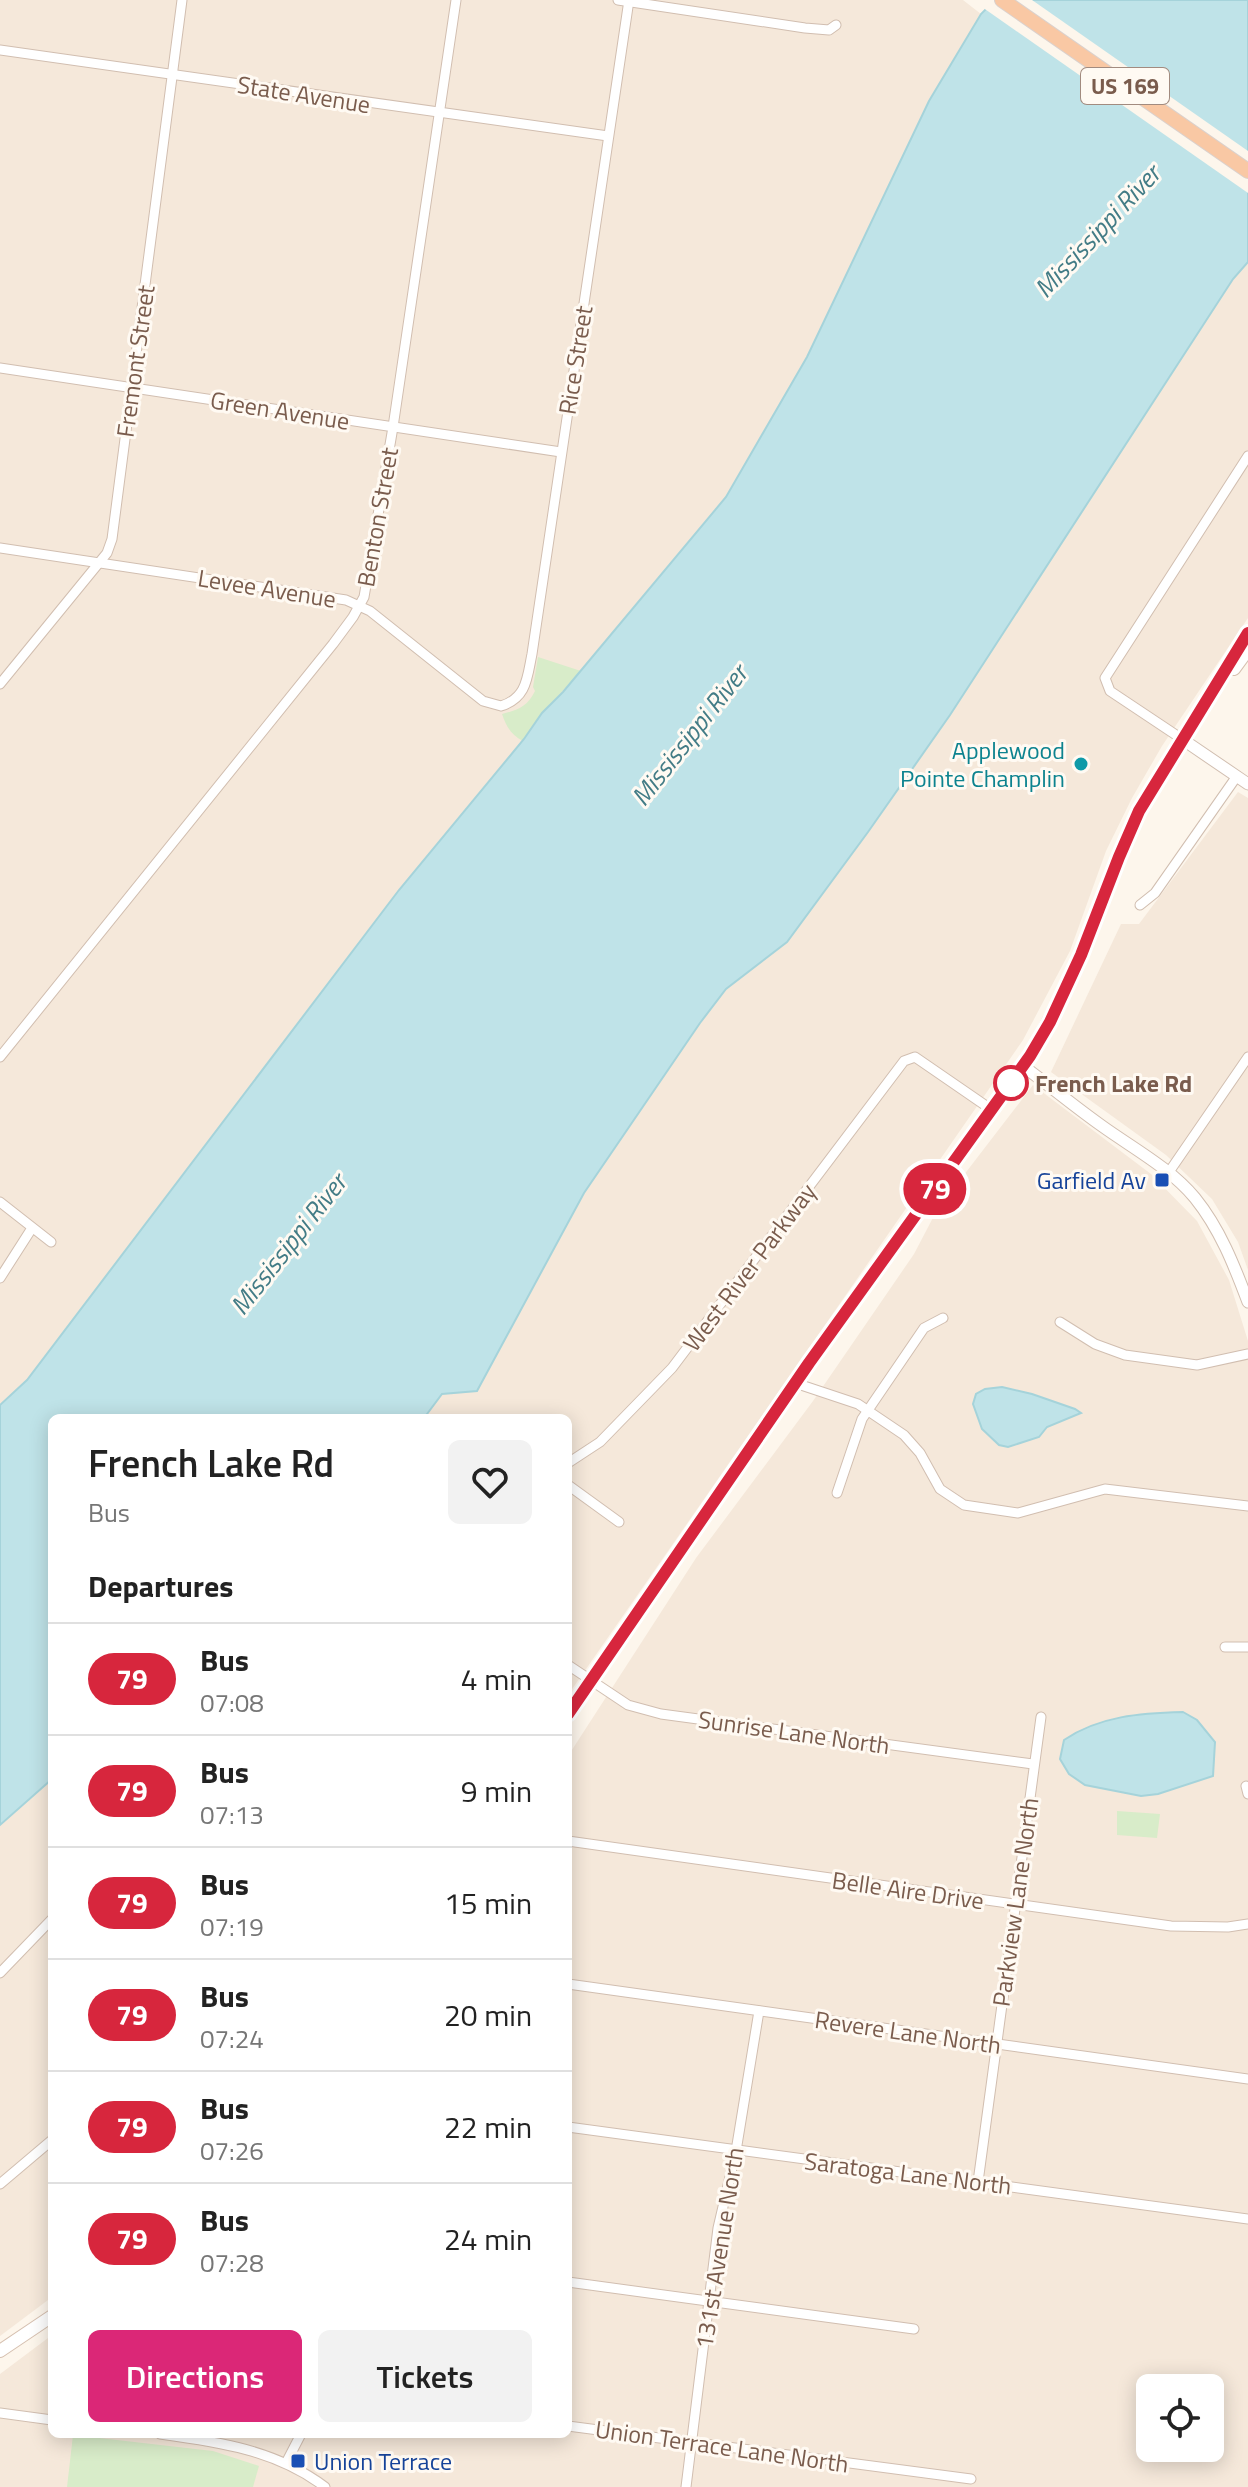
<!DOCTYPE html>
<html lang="en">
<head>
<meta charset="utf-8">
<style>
	body { margin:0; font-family:"Titillium Web",sans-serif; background:#f2f2f2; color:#222; height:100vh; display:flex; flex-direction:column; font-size:30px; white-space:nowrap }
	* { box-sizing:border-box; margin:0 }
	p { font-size:26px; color:#767676 }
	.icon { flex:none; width:44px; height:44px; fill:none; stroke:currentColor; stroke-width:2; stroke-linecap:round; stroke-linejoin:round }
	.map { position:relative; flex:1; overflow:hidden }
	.drawer { position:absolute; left:48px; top:1414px; width:524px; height:1024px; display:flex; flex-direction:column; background:#fff; border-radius:12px; box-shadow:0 4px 20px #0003 }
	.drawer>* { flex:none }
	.badge { padding:0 16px; border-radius:26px; font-size:28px; line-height:52px }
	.controls { position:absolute; left:1136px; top:2374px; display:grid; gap:16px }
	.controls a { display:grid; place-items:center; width:88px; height:88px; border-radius:12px; background:#fff; box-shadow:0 4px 20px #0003; font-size:40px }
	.map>.badge { position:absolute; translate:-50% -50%; box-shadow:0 0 0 4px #fff }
	h2 { padding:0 40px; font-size:30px; line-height:72px }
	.round { display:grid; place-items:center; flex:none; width:84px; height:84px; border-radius:12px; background:#f2f2f2 }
	.overview { display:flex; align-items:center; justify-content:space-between; height:136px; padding:0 40px }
	h1 { font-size:38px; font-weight:600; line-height:60px }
	.action { display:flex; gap:16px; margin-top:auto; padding:16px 40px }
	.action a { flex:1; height:92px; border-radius:12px; background:#db2777; color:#fff; font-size:32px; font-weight:600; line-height:92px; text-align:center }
	.action a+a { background:#f2f2f2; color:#222 }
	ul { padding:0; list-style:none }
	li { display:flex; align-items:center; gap:24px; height:112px; padding:0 40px; border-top:2px solid #e0e0e0 }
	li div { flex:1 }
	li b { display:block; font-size:30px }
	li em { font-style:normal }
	li .badge { min-width:88px; font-weight:700; text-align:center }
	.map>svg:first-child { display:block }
</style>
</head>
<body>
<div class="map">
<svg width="1248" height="2487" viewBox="0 0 1248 2487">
	<rect width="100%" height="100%" fill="#fdf6ec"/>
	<g fill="#f5e8da" fill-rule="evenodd">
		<path d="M 0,0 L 963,0 L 981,14 L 929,101 L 807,357 L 726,497 L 399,890 L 27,1380 L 0,1405 Z"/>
		<path d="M 1248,262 L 1248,618 L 1162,746 L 1132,798 L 1106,851 L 1070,951 L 1023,1040 L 568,1695 L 568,1418 L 424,1418 L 584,1193 L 712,1005 L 726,989 L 787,942 L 868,832 L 950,715 L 1233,279 Z"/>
		<path d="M 1238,792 L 1248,798 L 1248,1270 L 1238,1242 L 1212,1199 L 1166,1155 L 1051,1072 L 1121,924 L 1139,924 Z"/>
		<path d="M 1033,1085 L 1151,1174 L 1197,1221 L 1229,1280 L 1248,1341 L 1248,2487 L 0,2487 L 0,2374 L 52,2335 L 52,2434 L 568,2434 L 568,1756 L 696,1558 L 813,1401 L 914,1254 L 937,1210 ZM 1150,2388 L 1210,2388 L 1210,2448 L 1150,2448 Z"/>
		<path d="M 52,1779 L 52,2297 L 0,2336 L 0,1825 Z"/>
	</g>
	<g fill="#d8ecc9">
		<path d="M 538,657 L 581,671 L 542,713 L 523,741 C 511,735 506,726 502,714 C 518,710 527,707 535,691 L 533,687 Z"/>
		<path d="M 1117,1811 L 1160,1814 L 1157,1838 L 1117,1835 Z"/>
		<path d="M 73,2435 L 213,2451 L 259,2466 L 253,2487 L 67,2487 Z"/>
	</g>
	<g fill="#bfe3e8" stroke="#a5d3da" stroke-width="2">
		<path d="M 995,0 L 1248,0 L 1248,262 L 1233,279 L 950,715 L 868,832 L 787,942 L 726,989 L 700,1023 L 584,1193 L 477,1391 L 442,1394 L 424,1418 L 52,1418 L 52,1779 L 0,1825 L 0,1405 L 27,1380 L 399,890 L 524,739 L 542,713 L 563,692 L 726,497 L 807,357 L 929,101 L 981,14 Z"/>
		<path d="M 1002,1387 L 1032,1394 L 1075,1409 L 1081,1413 L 1047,1427 L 1039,1437 L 1008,1447 L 999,1445 L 982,1429 L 973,1404 L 976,1394 L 985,1389 Z"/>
		<path d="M 1183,1712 L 1197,1720 L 1215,1742 L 1213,1776 L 1158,1794 L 1141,1796 L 1085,1785 L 1069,1774 L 1060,1759 L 1064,1740 C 1099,1716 1141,1713 1183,1712 Z"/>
	</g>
	<path fill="#fdf6ec" d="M 989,0 L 1032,0 L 1248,151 L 1248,193 L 982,7 Z"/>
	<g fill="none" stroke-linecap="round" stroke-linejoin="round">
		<defs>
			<g id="minor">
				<path d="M 618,0 L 805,28 L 829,30 L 836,25"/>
				<path d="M 0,50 L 608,136"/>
				<path d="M 0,368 L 561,452"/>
				<path d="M 0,548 L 346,600 L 370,611 L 483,701 L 501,706 C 527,698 527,678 532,654 L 629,0"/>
				<path d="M 0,684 L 107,553 L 112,539 L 182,0"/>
				<path d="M 1182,739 L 1110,691 L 1105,678 L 1248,456"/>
				<path d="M 1140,905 L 1155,893 L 1237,776"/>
				<path d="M 0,1057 L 333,644 L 353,617 L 364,597 L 393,427 L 456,0"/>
				<path d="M 1169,1172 L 1248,1057"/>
				<path d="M 0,1202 L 51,1242"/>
				<path d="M 0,1278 L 32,1228"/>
				<path d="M 1060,1322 L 1095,1344 L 1125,1355 L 1197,1365 L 1248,1354"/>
				<path d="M 795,1383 L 858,1404 L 904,1435 L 920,1453 L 940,1489 L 964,1505 L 1018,1513 L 1105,1489 L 1248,1506"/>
				<path d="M 568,1463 L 600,1442 L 672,1368 L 904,1061 L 915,1057 L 992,1110"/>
				<path d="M 568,1485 L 619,1522"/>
				<path d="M 837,1493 L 862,1419 L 924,1328 L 943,1318"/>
				<path d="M 1225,1647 L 1248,1647"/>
				<path d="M 568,1665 L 628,1705 L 661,1714 L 1033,1764"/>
				<path d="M 1246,1786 L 1248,1794"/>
				<path d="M 568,1841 L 1171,1926 L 1228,1927 L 1248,1924"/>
				<path d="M 0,1973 L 52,1919"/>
				<path d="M 568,1984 L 1248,2079"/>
				<path d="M 568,2127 L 1248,2219"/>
				<path d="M 978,2182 L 1041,1717"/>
				<path d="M 0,2184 L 52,2140"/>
				<path d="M 568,2282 L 914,2329"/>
				<path d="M 0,2413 L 52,2420"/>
				<path d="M 568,2426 L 971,2479"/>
				<path d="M 160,2434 C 219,2442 276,2450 325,2487"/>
				<path d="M 286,2463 L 301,2434"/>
				<path d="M 686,2487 L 718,2228 L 736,2151 L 759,2011"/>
			</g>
			<g id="tertiary">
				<path d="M 1182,739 L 1248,784"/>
				<path d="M 1023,1066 C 1050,1086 1075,1107 1102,1126 C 1134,1149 1170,1168 1195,1198 C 1220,1229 1234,1265 1248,1302"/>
			</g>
			<g id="secondary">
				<path d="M 1234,669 L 1248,650"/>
				<path d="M 568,1714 L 795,1383 L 1030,1056 L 1072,976 L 1139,811 L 1248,633"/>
				<path d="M 0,2351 L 52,2316"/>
			</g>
			<path id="trunk" d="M 1002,0 L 1248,171"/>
		</defs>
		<use href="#minor" stroke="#d1beb0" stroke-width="11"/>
		<use href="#tertiary" stroke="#d1beb0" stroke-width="13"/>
		<use href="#secondary" stroke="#d6c0b0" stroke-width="14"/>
		<use href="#trunk" stroke="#dad1cd" stroke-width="16"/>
		<use href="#minor" stroke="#fff" stroke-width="9"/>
		<use href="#tertiary" stroke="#fff" stroke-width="11"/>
		<use href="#secondary" stroke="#fff" stroke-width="12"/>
		<use href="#trunk" stroke="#f9c8a4" stroke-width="14"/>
	</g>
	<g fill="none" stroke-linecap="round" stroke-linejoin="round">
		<defs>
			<path id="line" d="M 568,1714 L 809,1363 L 1030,1056 L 1050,1022 L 1081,955 L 1119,857 L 1139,811 L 1248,633"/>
		</defs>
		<use href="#line" stroke="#fff" stroke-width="18"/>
		<use href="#line" stroke="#d7263d" stroke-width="12"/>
	</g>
	<circle fill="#0f9aa8" stroke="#fffaf3" stroke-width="3" cx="1081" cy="764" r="8"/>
	<circle fill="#fff" stroke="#d7263d" stroke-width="4" cx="1011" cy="1083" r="16"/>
	<g fill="#1a4fb4" stroke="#fffaf3" stroke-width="3">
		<rect x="1154" y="1172" width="16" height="16" rx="4"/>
		<rect x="290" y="2453" width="16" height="16" rx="4"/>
	</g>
	<g text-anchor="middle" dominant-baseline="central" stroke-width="6" stroke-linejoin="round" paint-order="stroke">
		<rect fill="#fffaf3" stroke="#a28b7f" stroke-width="2" x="1081" y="68" width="88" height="36" rx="6"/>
		<g font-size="22" font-weight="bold" fill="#7a5c4d">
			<text x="1125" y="86">US 169</text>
		</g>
		<g font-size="24" fill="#7a5c4d" stroke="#fffaf3">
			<text transform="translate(304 94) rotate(9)">State Avenue</text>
			<text transform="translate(575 360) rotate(-81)">Rice Street</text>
			<text transform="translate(135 361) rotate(-82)">Fremont Street</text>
			<text transform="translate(280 410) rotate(9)">Green Avenue</text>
			<text transform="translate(377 517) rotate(-80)">Benton Street</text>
			<text transform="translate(267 588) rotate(9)">Levee Avenue</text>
			<text transform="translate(749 1267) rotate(-53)">West River Parkway</text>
			<text transform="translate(794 1732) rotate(8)">Sunrise Lane North</text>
			<text transform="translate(908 1890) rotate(8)">Belle Aire Drive</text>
			<text transform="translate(1015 1902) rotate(-82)">Parkview Lane North</text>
			<text transform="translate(908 2032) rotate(8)">Revere Lane North</text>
			<text transform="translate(908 2173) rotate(7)">Saratoga Lane North</text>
			<text transform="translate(719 2248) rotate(-81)">131st Avenue North</text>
			<text transform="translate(722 2446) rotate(8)">Union Terrace Lane North</text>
		</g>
		<g font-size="24" fill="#0d838f" stroke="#fffaf3" text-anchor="end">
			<text x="1065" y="750">Applewood<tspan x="1065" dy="28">Pointe Champlin</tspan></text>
		</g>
		<g font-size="24" font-weight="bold" fill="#7a5c4d" stroke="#fffaf3" text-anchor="start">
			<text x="1035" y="1083">French Lake Rd</text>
		</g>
		<g font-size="24" fill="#164399" stroke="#fffaf3" text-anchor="end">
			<text x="1146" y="1180">Garfield Av</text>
			<text x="314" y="2461" text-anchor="start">Union Terrace</text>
		</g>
		<g font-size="26" font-style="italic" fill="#437c86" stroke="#fffaf3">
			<text transform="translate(1097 231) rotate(-47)">Mississippi River</text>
			<text transform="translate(689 735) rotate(-52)">Mississippi River</text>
			<text transform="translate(288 1244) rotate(-52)">Mississippi River</text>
		</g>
	</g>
</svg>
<div class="controls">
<a><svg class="icon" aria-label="locate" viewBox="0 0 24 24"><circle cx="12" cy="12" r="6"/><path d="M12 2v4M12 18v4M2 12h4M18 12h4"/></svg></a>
</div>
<b class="badge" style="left:935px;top:1189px;background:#d7263d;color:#fff">79</b>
<section class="drawer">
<div class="overview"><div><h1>French Lake Rd</h1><p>Bus</p></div><a class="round"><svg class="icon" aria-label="heart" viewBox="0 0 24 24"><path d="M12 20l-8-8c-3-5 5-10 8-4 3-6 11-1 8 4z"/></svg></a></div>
<h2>Departures</h2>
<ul>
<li><span class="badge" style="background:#d7263d;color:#fff">79</span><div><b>Bus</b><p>07:08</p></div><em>4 min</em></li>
<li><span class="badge" style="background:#d7263d;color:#fff">79</span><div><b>Bus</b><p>07:13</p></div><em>9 min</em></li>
<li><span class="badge" style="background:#d7263d;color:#fff">79</span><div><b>Bus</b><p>07:19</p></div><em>15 min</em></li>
<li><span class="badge" style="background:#d7263d;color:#fff">79</span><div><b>Bus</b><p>07:24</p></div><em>20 min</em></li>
<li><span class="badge" style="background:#d7263d;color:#fff">79</span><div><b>Bus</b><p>07:26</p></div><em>22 min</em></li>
<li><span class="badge" style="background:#d7263d;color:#fff">79</span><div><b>Bus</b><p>07:28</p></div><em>24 min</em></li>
</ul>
<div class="action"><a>Directions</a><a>Tickets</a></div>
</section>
</div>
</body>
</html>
